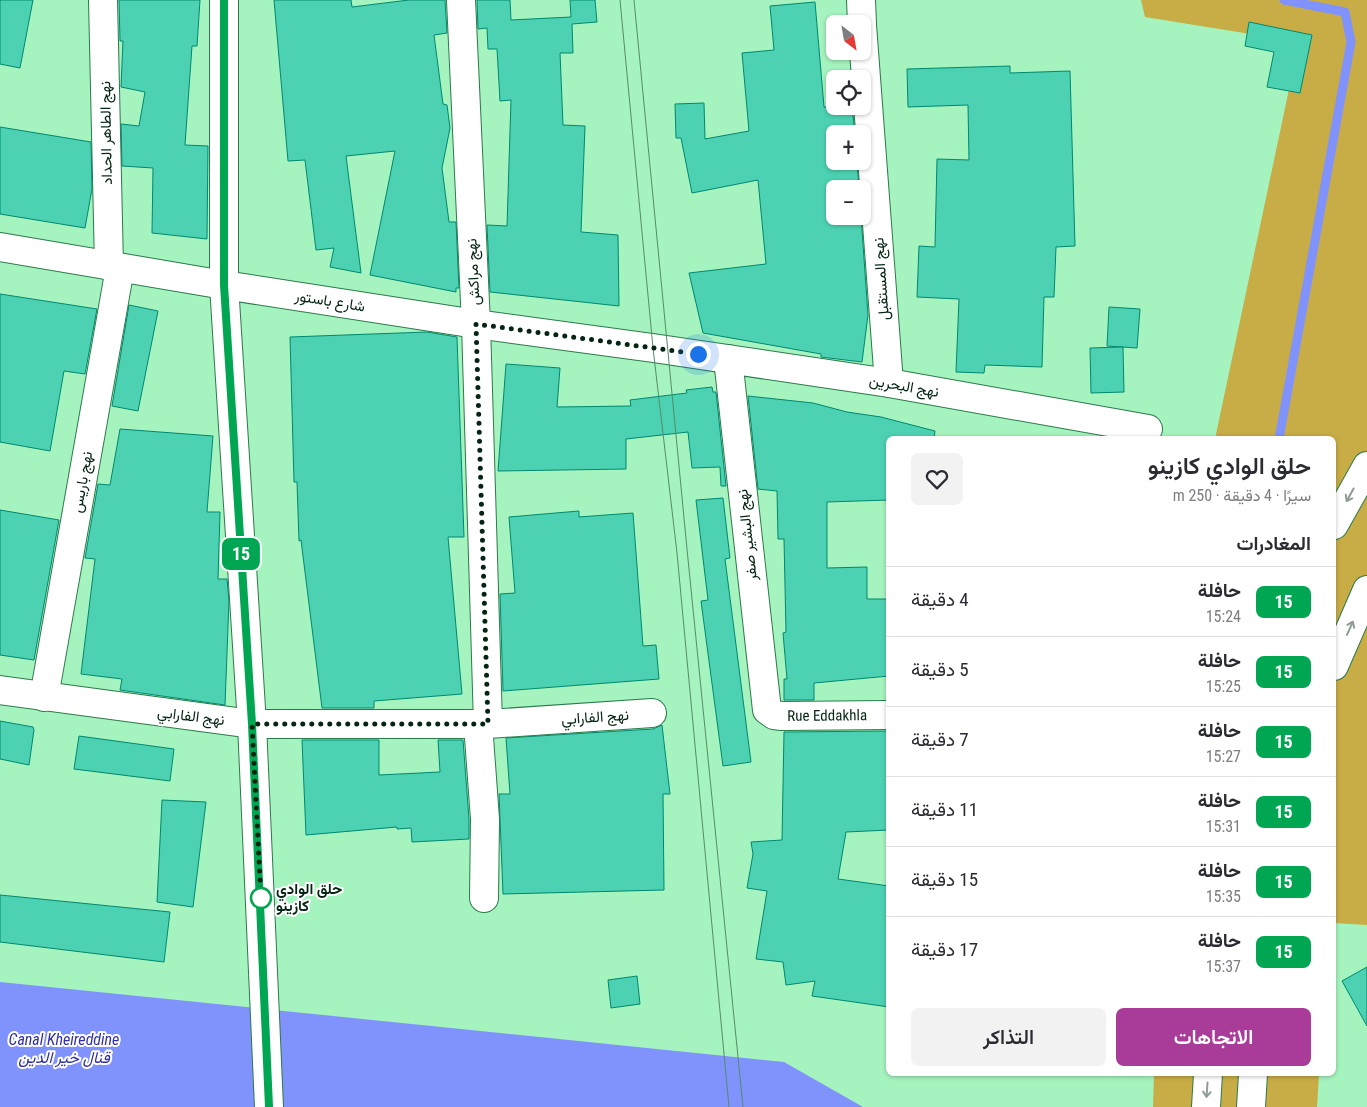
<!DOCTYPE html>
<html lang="ar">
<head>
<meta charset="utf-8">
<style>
	body { margin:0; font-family:"Roboto Condensed",Vazirmatn,sans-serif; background:#f2f2f3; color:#2b2b33; direction:rtl; height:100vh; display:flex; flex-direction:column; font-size:19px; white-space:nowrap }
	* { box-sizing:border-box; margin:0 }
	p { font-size:16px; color:#7c7c81 }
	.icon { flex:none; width:28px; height:28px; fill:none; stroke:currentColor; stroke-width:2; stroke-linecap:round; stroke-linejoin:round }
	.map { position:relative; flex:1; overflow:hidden; direction:ltr }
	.details { position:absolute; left:886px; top:436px; width:450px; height:640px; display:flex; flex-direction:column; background:#fff; border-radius:8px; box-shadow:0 1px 4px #0004; direction:rtl }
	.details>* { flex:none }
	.badge { padding:0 10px; border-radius:8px; font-size:18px; line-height:32px }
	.needle { width:32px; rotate:149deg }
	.tools { position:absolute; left:826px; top:15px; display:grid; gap:10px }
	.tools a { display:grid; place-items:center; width:45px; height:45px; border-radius:8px; background:#fff; box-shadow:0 1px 4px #0004; font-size:25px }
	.you { position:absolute; width:25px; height:25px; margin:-12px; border:4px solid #fff; border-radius:50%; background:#1a73e8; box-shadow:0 0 0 8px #1a73e833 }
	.map>.badge { position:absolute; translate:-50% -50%; box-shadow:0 0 0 2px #fff }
	h2 { padding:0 25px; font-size:19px; line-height:45px }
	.round { display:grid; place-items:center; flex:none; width:52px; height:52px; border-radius:8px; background:#f2f2f3 }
	.summary { display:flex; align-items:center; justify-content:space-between; height:85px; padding:0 25px }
	h1 { font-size:24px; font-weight:600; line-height:38px }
	.action { display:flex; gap:10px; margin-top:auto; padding:10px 25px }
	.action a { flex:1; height:58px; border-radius:8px; background:#a93b99; color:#fff; font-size:20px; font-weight:600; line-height:58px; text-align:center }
	.action a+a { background:#f2f2f3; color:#2b2b33 }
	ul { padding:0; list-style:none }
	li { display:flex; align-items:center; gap:15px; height:70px; padding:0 25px; border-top:1px solid #e1e1e2 }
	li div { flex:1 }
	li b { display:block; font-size:19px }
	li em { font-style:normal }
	li .badge { min-width:55px; font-weight:700; text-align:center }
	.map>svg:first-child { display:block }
</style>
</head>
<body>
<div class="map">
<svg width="1367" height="1107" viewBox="0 0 1367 1107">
	<rect width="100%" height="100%" fill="#a5f3be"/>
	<g fill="#c8ac46">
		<path d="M 1141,0 L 1367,0 L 1367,925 L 1334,923 L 1334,439 L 1215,439 L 1299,42 L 1145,17 Z"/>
		<path d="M 1154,1074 L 1319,1074 L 1317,1107 L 1153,1107 Z"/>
	</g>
	<path fill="#8093fd" d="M 0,982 L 784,1062 L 863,1107 L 0,1107 Z"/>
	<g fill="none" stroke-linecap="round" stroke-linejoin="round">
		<path stroke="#8093fd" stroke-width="9" d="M 1279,439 L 1351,42 L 1345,12 L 1284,0"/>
	</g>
	<g fill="#4cd2b2" stroke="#00886f">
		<path d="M 0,0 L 33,0 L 20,68 L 0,64 Z"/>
		<path d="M 119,0 L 200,0 L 197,46 L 192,46 L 185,145 L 208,146 L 207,239 L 152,233 L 153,168 L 122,166 L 121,124 L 139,126 L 145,92 L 121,87 L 123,41 L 120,41 Z"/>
		<path d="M 274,0 L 351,0 L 352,7 L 409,0 L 445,0 L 447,33 L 434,35 L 443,104 L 447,105 L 450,128 L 442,168 L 449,222 L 456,222 L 459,288 L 456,288 L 456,292 L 370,275 L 395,151 L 346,156 L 361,273 L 330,267 L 334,248 L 316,250 L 305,160 L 288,161 Z"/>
		<path d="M 477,0 L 510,0 L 511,20 L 571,17 L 570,0 L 595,0 L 597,22 L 572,24 L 573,53 L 560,53 L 563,125 L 585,126 L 581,232 L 618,235 L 619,306 L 490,292 L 487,225 L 507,226 L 511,100 L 500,101 L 497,49 L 488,49 L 487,28 L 478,29 Z"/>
		<path d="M 815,2 L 824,107 L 852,106 L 855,134 L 835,134 L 835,161 L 857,161 L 859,189 L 835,189 L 835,216 L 861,216 L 868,315 L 862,362 L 821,357 L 821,354 L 703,333 L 689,273 L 766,264 L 758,180 L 692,193 L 681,138 L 676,138 L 675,104 L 704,103 L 705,139 L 749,131 L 742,53 L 774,50 L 770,6 Z"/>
		<path d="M 1249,22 L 1312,35 L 1300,93 L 1267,87 L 1274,52 L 1245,46 Z"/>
		<path d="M 1010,66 L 1010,73 L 1070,71 L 1075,246 L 1056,247 L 1054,297 L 1044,297 L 1042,367 L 985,365 L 984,373 L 956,372 L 959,299 L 917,297 L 919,246 L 935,247 L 937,159 L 969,160 L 968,105 L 908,107 L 907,69 Z"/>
		<path d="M 0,127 L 91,142 L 92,189 L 85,228 L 0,214 Z"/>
		<path d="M 0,294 L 97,309 L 85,374 L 64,371 L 50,451 L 0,442 Z"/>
		<path d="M 129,305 L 158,311 L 138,411 L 112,406 Z"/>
		<path d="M 1109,307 L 1140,309 L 1137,348 L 1107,346 Z"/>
		<path d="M 427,332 L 457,337 L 464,537 L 448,537 L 462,694 L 374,701 L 374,708 L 322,708 L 301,540 L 299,541 L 297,482 L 294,482 L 290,337 Z"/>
		<path d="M 1123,347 L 1124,392 L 1091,393 L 1090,348 Z"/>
		<path d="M 506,364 L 560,368 L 557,407 L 631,406 L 630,400 L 687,393 L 686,390 L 712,387 L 713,392 L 716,392 L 726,486 L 721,486 L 720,467 L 692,468 L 688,432 L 626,439 L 626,469 L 498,471 Z"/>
		<path d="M 748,396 L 813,403 L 847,412 L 881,417 L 935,431 L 934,439 L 889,439 L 889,500 L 827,502 L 827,568 L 867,567 L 867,599 L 889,599 L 889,676 L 814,683 L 814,700 L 784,700 L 784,679 L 787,679 L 783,633 L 786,632 L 784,539 L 778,539 L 777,491 L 758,489 Z"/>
		<path d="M 120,429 L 213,436 L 207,512 L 220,512 L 218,579 L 227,579 L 229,601 L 225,705 L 120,690 L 122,679 L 81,674 L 95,559 L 85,558 L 98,484 L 110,485 Z"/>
		<path d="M 723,498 L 730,558 L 725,559 L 751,762 L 723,766 L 701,601 L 708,600 L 696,500 Z"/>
		<path d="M 0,510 L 59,520 L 34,660 L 0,655 Z"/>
		<path d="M 579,511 L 579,517 L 633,513 L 643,646 L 656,645 L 659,679 L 503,691 L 500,594 L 515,593 L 509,517 Z"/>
		<path d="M 0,721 L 33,727 L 34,730 L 29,765 L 0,759 Z"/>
		<path d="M 662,725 L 670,794 L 663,794 L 664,890 L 503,894 L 499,794 L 510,794 L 506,738 L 653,729 Z"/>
		<path d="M 889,731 L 889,830 L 846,832 L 838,879 L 889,886 L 889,1007 L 812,996 L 815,981 L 786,985 L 783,962 L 756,959 L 767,891 L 747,888 L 753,854 L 751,842 L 782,840 L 784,732 Z"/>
		<path d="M 79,736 L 174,749 L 170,781 L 74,769 Z"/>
		<path d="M 302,740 L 379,740 L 379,775 L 440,772 L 438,740 L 463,740 L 469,819 L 469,839 L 412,842 L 411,828 L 397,829 L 397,827 L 306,835 Z"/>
		<path d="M 162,800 L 206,802 L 193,907 L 157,902 Z"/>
		<path d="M 0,895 L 170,912 L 164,962 L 0,942 Z"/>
		<path d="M 1367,967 L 1367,1026 L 1342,981 Z"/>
		<path d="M 637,976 L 640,1004 L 611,1008 L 608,980 Z"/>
	</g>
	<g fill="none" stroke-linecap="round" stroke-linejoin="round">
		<defs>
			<g id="street">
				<path d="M 103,0 L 109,266"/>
				<path d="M 461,0 L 476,324 L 488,724"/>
				<path d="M 861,0 L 862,24"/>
				<path d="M 862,25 L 889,383"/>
				<path d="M 0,247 L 224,285 L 476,324 L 653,348 L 889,383 L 1148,429"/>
				<path id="s1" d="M 728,359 L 767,710 L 774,715 L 782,716 L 889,715"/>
				<path d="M 0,690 L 252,724 L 488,724 L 652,713"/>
				<path d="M 44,697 L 120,268"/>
				<path d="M 478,724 L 485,819 L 484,898"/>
			</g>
			<path id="secondary" d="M 224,0 L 224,285 L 252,724 L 269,1107"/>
			<g id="highway">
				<path d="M 1334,525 L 1367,466"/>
				<path d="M 1334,666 L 1367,590"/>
				<path d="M 1206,1107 L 1208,1074"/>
				<path d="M 1251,1107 L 1253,1074"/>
			</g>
		</defs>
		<use href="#street" stroke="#2c7a4b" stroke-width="30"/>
		<use href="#secondary" stroke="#2c7a4b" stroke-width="30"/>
		<use href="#highway" stroke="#2c7a4b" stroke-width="30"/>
		<use href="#street" stroke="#fff" stroke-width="28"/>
		<use href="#secondary" stroke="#fff" stroke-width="28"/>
		<use href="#highway" stroke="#fff" stroke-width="28"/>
		<g stroke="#548c67" stroke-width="1">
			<path d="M 620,0 L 653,348 L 677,553 L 729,1107"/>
			<path d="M 634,0 L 687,549 L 743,1107"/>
		</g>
	</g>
	<defs><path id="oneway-shaft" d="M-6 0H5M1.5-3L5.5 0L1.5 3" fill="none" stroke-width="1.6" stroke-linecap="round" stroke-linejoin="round" transform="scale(1.25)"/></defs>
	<g stroke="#8e9d94">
		<use href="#oneway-shaft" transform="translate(1350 495) rotate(119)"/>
		<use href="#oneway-shaft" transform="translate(1350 628) rotate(-66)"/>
		<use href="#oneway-shaft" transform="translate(1207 1090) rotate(94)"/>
	</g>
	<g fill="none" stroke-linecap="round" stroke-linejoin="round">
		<defs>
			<path id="line" d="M 224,0 L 224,285 L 252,724 L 269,1107"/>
		</defs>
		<use href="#line" stroke="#fff" stroke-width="11"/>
		<use href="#line" stroke="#00a651" stroke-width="8"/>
		<path stroke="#042511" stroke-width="5" stroke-dasharray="0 9" d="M 261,898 L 252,724 L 488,724 L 476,324 L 698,354"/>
	</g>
	<circle fill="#fff" stroke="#00a651" stroke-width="2.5" cx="261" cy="898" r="10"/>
	<g text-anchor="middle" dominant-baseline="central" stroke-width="4" stroke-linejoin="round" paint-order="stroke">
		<g font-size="15" fill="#042511" stroke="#fff">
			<text transform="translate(106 133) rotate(-91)">نهج الطاهر الحداد</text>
			<text transform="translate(473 272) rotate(-93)">نهج مراكش</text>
			<text transform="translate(881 279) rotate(-94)">نهج المستقبل</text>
			<text transform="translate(330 301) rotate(9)">شارع باستور</text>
			<text transform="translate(904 386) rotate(10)">نهج البحرين</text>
			<text transform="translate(82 482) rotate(-80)">نهج باريس</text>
			<text transform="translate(747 535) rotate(-96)">نهج البشير صفر</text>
			<text stroke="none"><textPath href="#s1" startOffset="415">Rue Eddakhla</textPath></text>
			<text transform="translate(191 716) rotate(7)">نهج الفارابي</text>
			<text transform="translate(595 717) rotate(-4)">نهج الفارابي</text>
		</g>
		<g font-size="15" font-weight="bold" fill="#042511" stroke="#fff" text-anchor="start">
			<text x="276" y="889">حلق الوادي<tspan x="276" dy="17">كازينو</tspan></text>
		</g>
		<g font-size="16" font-style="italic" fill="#302fa8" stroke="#fff">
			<text x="64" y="1039">Canal Kheireddine<tspan x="64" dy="18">قنال خير الدين</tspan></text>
		</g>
	</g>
</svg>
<div class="tools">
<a><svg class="needle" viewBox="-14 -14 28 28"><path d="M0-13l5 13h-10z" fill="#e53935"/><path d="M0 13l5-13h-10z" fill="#7c7c81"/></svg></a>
<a><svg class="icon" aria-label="locate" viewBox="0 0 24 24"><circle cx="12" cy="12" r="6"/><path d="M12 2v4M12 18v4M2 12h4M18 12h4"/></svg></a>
<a>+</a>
<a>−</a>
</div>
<div class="you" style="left:698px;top:354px"></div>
<b class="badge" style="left:241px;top:554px;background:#00a651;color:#fff">15</b>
<section class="details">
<div class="summary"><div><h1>حلق الوادي كازينو</h1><p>سيرًا · 4 دقيقة · 250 m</p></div><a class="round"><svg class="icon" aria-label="heart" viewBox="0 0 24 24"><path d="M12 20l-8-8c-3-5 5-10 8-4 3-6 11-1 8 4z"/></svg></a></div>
<h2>المغادرات</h2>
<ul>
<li><span class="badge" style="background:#00a651;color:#fff">15</span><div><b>حافلة</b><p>15:24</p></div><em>4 دقيقة</em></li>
<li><span class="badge" style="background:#00a651;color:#fff">15</span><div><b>حافلة</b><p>15:25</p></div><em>5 دقيقة</em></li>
<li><span class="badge" style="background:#00a651;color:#fff">15</span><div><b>حافلة</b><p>15:27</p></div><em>7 دقيقة</em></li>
<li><span class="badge" style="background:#00a651;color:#fff">15</span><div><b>حافلة</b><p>15:31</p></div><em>11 دقيقة</em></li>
<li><span class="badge" style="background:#00a651;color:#fff">15</span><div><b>حافلة</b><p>15:35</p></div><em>15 دقيقة</em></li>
<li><span class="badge" style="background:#00a651;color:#fff">15</span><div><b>حافلة</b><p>15:37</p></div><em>17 دقيقة</em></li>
</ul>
<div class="action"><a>الاتجاهات</a><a>التذاكر</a></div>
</section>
</div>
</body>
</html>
